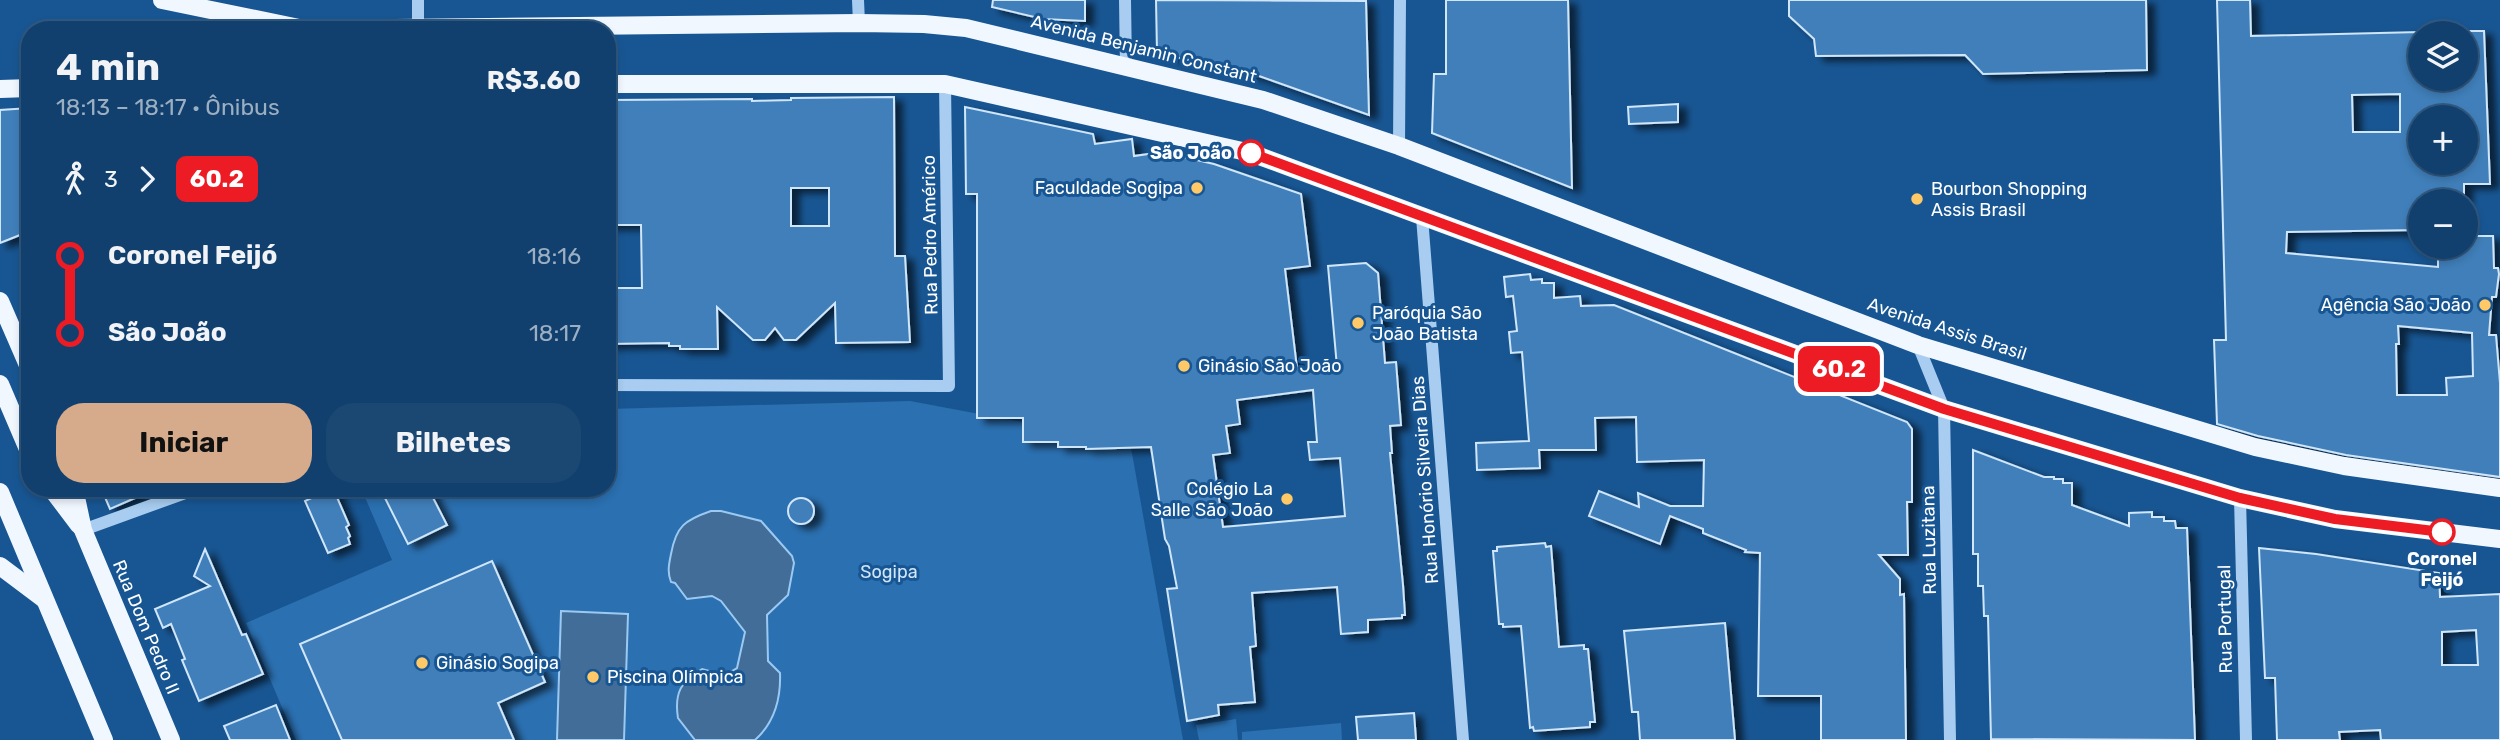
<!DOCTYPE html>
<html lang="pt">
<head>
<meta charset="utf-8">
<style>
	body { margin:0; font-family:Rubik,sans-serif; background:#1b4773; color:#f1f3f6; height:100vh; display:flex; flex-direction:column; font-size:26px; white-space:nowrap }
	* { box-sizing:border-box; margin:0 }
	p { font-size:23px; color:#9cafc2 }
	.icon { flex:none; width:38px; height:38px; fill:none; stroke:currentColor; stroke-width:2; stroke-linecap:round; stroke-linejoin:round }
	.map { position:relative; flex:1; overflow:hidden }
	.side { position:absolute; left:21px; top:21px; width:595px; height:476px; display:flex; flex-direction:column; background:#12406e; border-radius:28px; box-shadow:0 4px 10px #0003,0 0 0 2px #315981 }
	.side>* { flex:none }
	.badge { padding:0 14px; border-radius:10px; font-size:24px; line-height:46px }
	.buttons { position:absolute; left:2408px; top:21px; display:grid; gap:14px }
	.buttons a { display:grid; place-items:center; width:70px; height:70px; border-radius:50%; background:#12406e; box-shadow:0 4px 10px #0003,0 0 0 2px #315981; font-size:35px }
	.map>.badge { position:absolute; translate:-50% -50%; box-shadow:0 0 0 4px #fff }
	.legs { display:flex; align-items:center; gap:10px; height:77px; padding:0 35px; font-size:23px }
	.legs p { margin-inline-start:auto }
	.overview { display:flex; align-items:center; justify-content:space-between; height:119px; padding:0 35px }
	h1 { font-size:38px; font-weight:700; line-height:52px }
	.action { display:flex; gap:14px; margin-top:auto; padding:14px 35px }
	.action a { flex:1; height:80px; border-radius:28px; background:#d6ab8b; color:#111; font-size:28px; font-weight:700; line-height:80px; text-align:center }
	.action a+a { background:#1b4773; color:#f1f3f6 }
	ul { padding:0 35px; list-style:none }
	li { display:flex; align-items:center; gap:24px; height:77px; font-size:26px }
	li i { display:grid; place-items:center; width:10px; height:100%; margin:0 9px; background:currentColor }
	li i::after { content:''; width:18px; height:18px; margin:-9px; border:5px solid; border-radius:50%; background:#12406e }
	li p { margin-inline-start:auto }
	li:first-child i { background:linear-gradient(#0000 50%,currentColor 0) }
	li:last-child i { background:linear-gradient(currentColor 50%,#0000 0) }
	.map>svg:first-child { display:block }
</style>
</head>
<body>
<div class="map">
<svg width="2500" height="740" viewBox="0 0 2500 740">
	<defs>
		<filter id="shadow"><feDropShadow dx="8" dy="4.5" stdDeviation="3.5" flood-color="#0009"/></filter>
	</defs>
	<rect width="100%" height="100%" fill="#185693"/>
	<g fill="#2b70b1">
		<path d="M 910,401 L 1130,442 L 1183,740 L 296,740 L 246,623 L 392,560 L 361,488 L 607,488 L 607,409 Z"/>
		<path d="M 1236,719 L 1238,740 L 1199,740 L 1196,725 Z"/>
		<path d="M 1341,723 L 1342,740 L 1242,740 L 1242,732 Z"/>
	</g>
	<g fill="#416d98" stroke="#9bc9f2" stroke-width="2">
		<path d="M 711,511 L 721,511 L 761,521 L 792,556 L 794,563 L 788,595 L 767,615 L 768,661 L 780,673 C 781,699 775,722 755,740 L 695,740 L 678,718 C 674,693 681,681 702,669 L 725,675 L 737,668 L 745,632 L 721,601 L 712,596 L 687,599 L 675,583 L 671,582 C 667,572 669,564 671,554 C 676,526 685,520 711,511 Z"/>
		<path d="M 561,611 L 628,614 L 624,740 L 557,740 Z"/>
	</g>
	<g fill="#417fba" stroke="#cfe6fb" stroke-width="2" fill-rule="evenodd" filter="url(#shadow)">
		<path d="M 993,0 L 1085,0 L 1085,21 L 1043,19 L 992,7 Z"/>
		<path d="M 1156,0 L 1366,1 L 1369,115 L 1259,76 L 1157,53 Z"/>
		<path d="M 1446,0 L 1568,0 L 1572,188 L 1432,133 L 1434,74 L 1446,74 Z"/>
		<path d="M 1789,0 L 2146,0 L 2147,70 L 1983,74 L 1965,55 L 1816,56 L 1814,39 L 1789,16 Z"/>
		<path d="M 2217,0 L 2250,0 L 2251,36 L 2420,32 L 2420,79 L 2466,79 L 2466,31 L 2484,31 L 2490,184 L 2464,184 L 2464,199 L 2420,199 L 2420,230 L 2287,232 L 2286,253 L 2438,267 L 2438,247 L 2466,247 L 2466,236 L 2493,236 L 2494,268 L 2498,268 L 2499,274 L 2496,297 L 2492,297 L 2489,335 L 2496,335 L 2500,383 L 2500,477 L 2346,455 L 2258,436 L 2217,424 L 2214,340 L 2226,340 ZM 2400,94 L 2400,132 L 2353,132 L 2352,95 ZM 2420,117 L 2466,117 L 2466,163 L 2420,163 ZM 2398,326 L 2472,333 L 2473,376 L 2446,378 L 2447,395 L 2397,395 L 2396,344 L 2399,344 Z"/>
		<path d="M 894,97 L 895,256 L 905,256 L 910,342 L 836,343 L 835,303 L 796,340 L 784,340 L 775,328 L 765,340 L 753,340 L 717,307 L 718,349 L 680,349 L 680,346 L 669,346 L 669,343 L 607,344 L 607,288 L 642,288 L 641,225 L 607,225 L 607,198 L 611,198 L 610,100 L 752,99 L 752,101 L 791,100 L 791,98 ZM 791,188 L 829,188 L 829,226 L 791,226 Z"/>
		<path d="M 1678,104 L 1678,122 L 1629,124 L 1628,107 Z"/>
		<path d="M 965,107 L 1093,134 L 1095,144 L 1132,139 L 1134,156 L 1162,152 L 1214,164 L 1301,194 L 1310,266 L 1285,269 L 1297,368 L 1300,370 L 1337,367 L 1328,266 L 1366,263 L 1378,273 L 1385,363 L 1396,362 L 1401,425 L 1390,426 L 1392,453 L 1390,453 L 1403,585 L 1405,615 L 1402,615 L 1402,618 L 1368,620 L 1368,632 L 1341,634 L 1337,587 L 1252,593 L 1256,646 L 1250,647 L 1255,702 L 1218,705 L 1219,715 L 1187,721 L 1167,589 L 1177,588 L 1169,546 L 1165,539 L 1151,447 L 1086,449 L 1086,447 L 1058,447 L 1058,442 L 1023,442 L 1023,418 L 977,418 L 977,194 L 966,194 ZM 1313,390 L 1317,442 L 1308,442 L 1310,460 L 1340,458 L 1345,516 L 1223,527 L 1213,455 L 1230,453 L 1226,426 L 1240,424 L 1237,400 Z"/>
		<path d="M 30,108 L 30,231 L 0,243 L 0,110 Z"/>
		<path d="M 1530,274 L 1531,280 L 1542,279 L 1542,283 L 1554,283 L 1554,298 L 1580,296 L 1581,306 L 1614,305 L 1907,422 L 1912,429 L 1912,502 L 1907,502 L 1908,555 L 1879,555 L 1900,579 L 1900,595 L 1904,594 L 1906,740 L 1821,740 L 1821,696 L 1758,696 L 1760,553 L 1745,552 L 1746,550 L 1703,533 L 1703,529 L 1670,516 L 1660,544 L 1589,516 L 1599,491 L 1639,507 L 1638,493 L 1670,506 L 1703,506 L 1704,460 L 1637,462 L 1636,417 L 1595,418 L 1596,450 L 1539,450 L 1540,468 L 1477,470 L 1476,443 L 1529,441 L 1522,352 L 1511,353 L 1509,332 L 1517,331 L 1513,296 L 1506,297 L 1504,277 Z"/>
		<path d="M 1973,450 L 2044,477 L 2054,477 L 2054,479 L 2063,479 L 2063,483 L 2072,483 L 2072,505 L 2129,526 L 2129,513 L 2152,512 L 2152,517 L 2164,517 L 2164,521 L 2175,521 L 2176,528 L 2187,528 L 2195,740 L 1991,739 L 1988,616 L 1984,616 L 1983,586 L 1978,586 L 1978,554 L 1973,554 Z"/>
		<path d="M 101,488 L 158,488 L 110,509 Z"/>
		<path d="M 333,488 L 349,525 L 346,527 L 350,536 L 348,538 L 350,544 L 328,553 L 305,501 Z"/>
		<path d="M 380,488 L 428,488 L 447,525 L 408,544 Z"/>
		<circle cx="801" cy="511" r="13"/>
		<path d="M 1545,543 L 1546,547 L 1551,546 L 1559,647 L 1584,645 L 1584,649 L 1588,649 L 1595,722 L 1590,722 L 1590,727 L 1534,731 L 1533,727 L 1530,728 L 1521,626 L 1503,627 L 1503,624 L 1499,624 L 1493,551 L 1497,551 L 1497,547 Z"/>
		<path d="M 2259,548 L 2316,554 L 2439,573 L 2440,597 L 2500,594 L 2500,740 L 2381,740 L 2380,730 L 2339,732 L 2340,740 L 2277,740 L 2275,678 L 2265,678 ZM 2476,630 L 2478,665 L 2442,665 L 2442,632 Z"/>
		<path d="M 205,549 L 242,635 L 246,634 L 263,674 L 199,701 L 182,660 L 185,659 L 171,624 L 163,628 L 155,609 L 210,586 L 194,576 Z"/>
		<path d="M 492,561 L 545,682 L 498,703 L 514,740 L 342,740 L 300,644 Z"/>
		<path d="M 1725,623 L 1735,740 L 1640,740 L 1638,712 L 1632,712 L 1624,631 Z"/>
		<path d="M 276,705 L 290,740 L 230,740 L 224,726 Z"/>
		<path d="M 1414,713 L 1416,740 L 1358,740 L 1356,717 Z"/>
	</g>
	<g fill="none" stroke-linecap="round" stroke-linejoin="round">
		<g stroke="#a8cdf0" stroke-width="12">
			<path d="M 418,0 L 418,27"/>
			<path d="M 858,0 L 859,23"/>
			<path d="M 1125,0 L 1126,66"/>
			<path d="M 1399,146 L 1400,0"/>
			<path d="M 1422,217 L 1463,740"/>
			<path d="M 1918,345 L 1944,409 L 1950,740"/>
			<path d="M 607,385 L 949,386 L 945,84"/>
			<path d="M 2240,498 L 2246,740"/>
			<path d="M 83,530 L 199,488"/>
		</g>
		<g stroke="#f1f7ff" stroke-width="18">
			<path d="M 162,0 L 304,29 L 859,23 L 924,24 L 966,28 L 1263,100 L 1399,146 L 1918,345 L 2255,447 L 2344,466 L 2500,488"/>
			<path d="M 607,84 L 945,84 L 1251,153 L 1944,409 L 2240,498 L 2335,519 L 2500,539"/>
			<path d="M 0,89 L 30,88"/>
			<path d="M 0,301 L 30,370"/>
			<path d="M 0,384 L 30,454"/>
			<path d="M 51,488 L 79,525"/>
			<path d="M 74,488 L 83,530 L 171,740"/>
			<path d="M 0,492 L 104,740"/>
			<path d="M 0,566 L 44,599"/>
		</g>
	</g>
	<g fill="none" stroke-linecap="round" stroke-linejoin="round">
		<defs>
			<path id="line-1" d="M 1251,153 L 1944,409 L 2240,498 L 2335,519 L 2442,532"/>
		</defs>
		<use href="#line-1" stroke="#fff" stroke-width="16"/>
		<use href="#line-1" stroke="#ed1c24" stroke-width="10"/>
	</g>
	<g fill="#fff" stroke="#ed1c24" stroke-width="3.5">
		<circle cx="1251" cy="153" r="12"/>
		<circle cx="2442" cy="532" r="12"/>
	</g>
	<g fill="#ffc967" stroke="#185693" stroke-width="2.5">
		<circle cx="1197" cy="188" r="7"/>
		<circle cx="1917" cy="199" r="7"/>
		<circle cx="2485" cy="305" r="7"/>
		<circle cx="1358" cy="323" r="7"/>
		<circle cx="1184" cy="366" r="7"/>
		<circle cx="1287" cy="499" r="7"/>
		<circle cx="422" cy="663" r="7"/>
		<circle cx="593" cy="677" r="7"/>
	</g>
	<g text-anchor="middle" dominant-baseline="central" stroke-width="6" stroke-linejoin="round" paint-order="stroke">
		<g font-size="18" fill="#fff" stroke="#185693">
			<text transform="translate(1144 49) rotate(14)">Avenida Benjamin Constant</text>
			<text transform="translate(930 235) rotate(-91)">Rua Pedro Américo</text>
			<text transform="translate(1947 329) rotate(18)">Avenida Assis Brasil</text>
			<text transform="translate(1425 480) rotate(-94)">Rua Honório Silveira Dias</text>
			<text transform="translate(1929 540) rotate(-91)">Rua Luzitana</text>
			<text transform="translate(2225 619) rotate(-91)">Rua Portugal</text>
			<text transform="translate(146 627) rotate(67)">Rua Dom Pedro II</text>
		</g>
		<g font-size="18" font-weight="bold" fill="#fff" stroke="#185693" text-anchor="end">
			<text x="1232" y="153">São João</text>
			<text x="2442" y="559" text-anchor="middle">Coronel<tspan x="2442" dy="21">Feijó</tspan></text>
		</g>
		<g font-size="18" fill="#fff" stroke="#185693" text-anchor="start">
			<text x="1183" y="188" text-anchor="end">Faculdade Sogipa</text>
			<text x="1931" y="189">Bourbon Shopping<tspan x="1931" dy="21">Assis Brasil</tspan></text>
			<text x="2471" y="305" text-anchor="end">Agência São João</text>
			<text x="1372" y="313">Paróquia São<tspan x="1372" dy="21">João Batista</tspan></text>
			<text x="1198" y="366">Ginásio São João</text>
			<text x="1273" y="489" text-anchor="end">Colégio La<tspan x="1273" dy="21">Salle São João</tspan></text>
			<text x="436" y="663">Ginásio Sogipa</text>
			<text x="607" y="677">Piscina Olímpica</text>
		</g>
		<g font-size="18" fill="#cfe6fb" stroke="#185693">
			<text x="889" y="572">Sogipa</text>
		</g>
	</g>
</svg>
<div class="buttons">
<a><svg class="icon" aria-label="layers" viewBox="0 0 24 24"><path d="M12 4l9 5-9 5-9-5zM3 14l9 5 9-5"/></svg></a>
<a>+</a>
<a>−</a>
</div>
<b class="badge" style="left:1839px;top:369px;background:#ed1c24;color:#fff">60.2</b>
<section class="side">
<div class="overview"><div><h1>4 min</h1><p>18:13 – 18:17 · Ônibus</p></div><b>R$3.60</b></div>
<div class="legs"><svg class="icon" aria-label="walk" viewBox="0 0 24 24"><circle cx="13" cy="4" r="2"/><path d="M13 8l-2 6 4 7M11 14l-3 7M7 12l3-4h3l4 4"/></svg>3<svg class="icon" aria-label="forward" viewBox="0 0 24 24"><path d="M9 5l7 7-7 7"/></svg><b class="badge" style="background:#ed1c24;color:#fff">60.2</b></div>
<ul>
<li><i style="color:#ed1c24"></i><b>Coronel Feijó</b><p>18:16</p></li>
<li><i style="color:#ed1c24"></i><b>São João</b><p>18:17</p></li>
</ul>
<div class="action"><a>Iniciar</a><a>Bilhetes</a></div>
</section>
</div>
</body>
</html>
